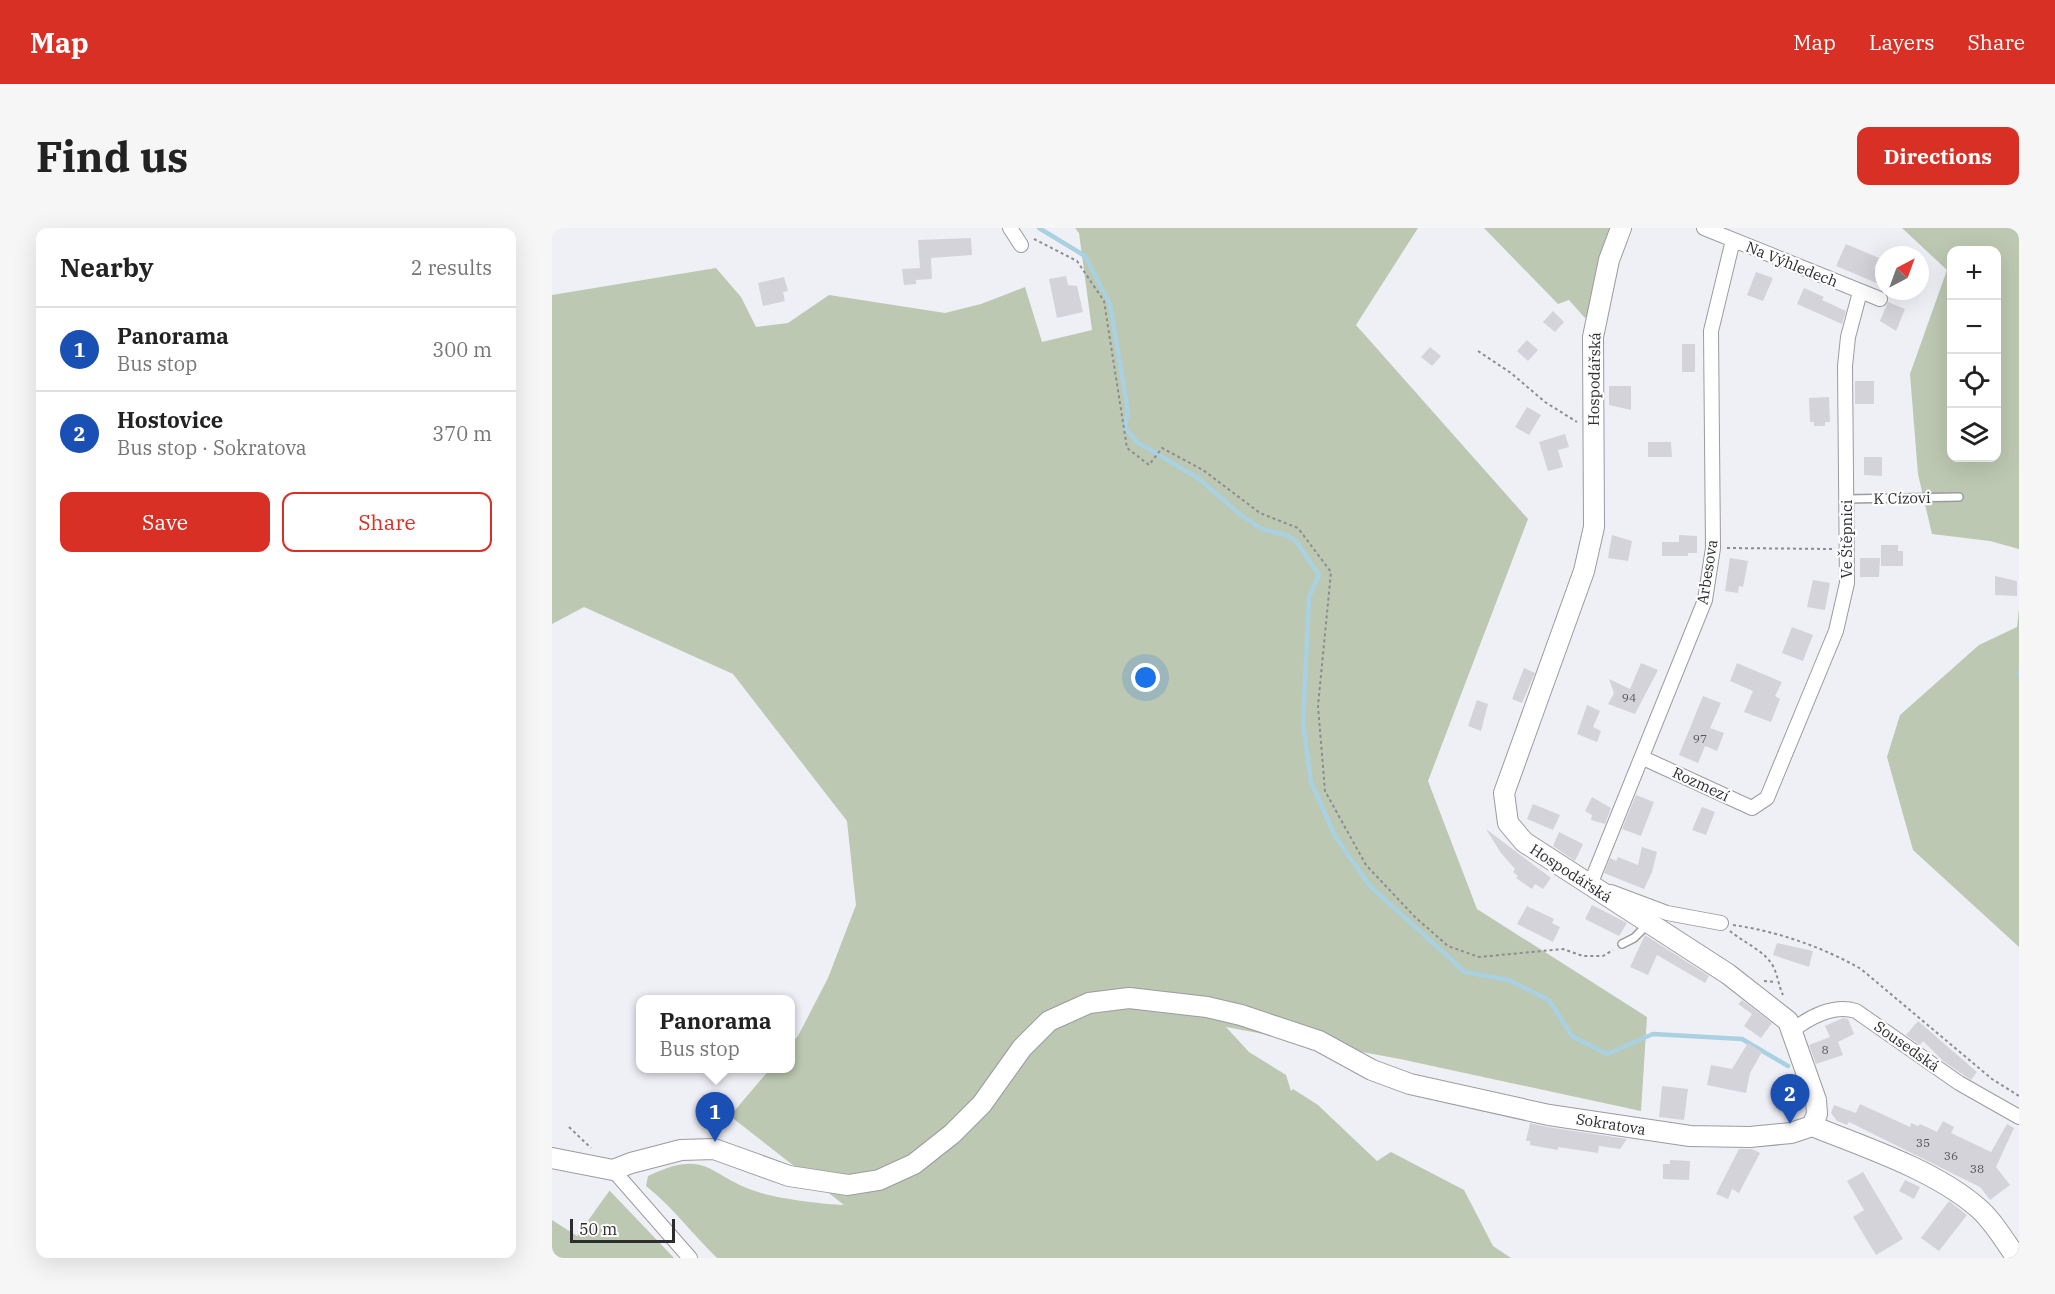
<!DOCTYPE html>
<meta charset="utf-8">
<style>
:root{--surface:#fff;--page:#f6f6f6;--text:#222;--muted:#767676;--line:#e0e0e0;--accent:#d93025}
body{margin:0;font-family:"IBM Plex Serif",serif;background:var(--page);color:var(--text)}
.controls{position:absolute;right:18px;top:18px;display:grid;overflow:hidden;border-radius:12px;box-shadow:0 6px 24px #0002}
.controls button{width:54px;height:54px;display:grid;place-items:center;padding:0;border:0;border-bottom:2px solid var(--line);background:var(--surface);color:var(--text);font:30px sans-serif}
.compass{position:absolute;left:1323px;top:18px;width:54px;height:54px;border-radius:50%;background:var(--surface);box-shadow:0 6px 24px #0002;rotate:41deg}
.scale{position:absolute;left:18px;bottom:15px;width:105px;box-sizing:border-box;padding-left:6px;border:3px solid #2d2d30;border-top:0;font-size:16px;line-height:21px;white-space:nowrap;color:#2d2d30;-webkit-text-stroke:4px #fdfdfe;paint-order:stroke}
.you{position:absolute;left:594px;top:450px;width:21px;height:21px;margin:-15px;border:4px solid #fff;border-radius:50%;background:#1a73e8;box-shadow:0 0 0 9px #1a73e833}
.badge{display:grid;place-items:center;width:39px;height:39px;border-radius:50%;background:var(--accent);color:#fff;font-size:20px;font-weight:700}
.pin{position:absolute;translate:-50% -50px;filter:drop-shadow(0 2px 3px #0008)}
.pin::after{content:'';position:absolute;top:32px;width:21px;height:18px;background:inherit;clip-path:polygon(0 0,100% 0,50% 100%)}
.popup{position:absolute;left:84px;top:767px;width:159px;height:78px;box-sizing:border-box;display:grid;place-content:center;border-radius:12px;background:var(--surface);filter:drop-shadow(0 2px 4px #0005);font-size:20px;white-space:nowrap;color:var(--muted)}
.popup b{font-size:22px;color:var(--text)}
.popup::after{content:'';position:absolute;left:50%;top:100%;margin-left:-12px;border:12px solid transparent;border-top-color:var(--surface)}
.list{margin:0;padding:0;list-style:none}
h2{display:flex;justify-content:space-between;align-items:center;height:78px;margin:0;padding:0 24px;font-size:26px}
h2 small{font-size:20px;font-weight:400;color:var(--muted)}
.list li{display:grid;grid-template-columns:39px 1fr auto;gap:18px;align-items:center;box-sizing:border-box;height:84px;padding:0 24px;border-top:2px solid var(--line)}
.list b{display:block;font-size:22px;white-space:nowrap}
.list p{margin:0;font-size:20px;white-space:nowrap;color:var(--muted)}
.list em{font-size:20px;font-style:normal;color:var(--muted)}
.actions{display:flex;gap:12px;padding:18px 24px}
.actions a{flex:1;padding:14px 0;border:2px solid var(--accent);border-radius:12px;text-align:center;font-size:21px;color:var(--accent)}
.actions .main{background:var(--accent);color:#fff}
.icon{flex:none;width:33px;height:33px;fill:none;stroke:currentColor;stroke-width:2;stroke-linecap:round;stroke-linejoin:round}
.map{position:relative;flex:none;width:1467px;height:1030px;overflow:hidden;border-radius:12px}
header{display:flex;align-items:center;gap:36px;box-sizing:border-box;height:84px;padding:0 30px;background:var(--accent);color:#fff}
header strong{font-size:28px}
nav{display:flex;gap:33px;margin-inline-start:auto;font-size:21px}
.intro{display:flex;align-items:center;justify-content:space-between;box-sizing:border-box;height:144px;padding:0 36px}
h1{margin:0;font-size:42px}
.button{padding:15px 27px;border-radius:12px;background:var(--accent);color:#fff;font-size:21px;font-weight:700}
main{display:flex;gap:36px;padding:0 36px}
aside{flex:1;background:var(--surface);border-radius:12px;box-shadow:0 6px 24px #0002}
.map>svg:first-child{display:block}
.green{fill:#bcc8b1;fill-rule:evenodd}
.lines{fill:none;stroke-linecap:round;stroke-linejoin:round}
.stream{stroke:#a9d1e1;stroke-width:4.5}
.building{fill:#d4d3da}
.lane-casing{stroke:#9b9ba1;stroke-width:10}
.street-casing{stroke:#9b9ba1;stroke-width:16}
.secondary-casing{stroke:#9b9ba1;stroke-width:22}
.path{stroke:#8c8c91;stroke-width:2;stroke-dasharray:3 3;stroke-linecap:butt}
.lane{stroke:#fff;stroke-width:7}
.street{stroke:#fff;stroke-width:14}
.secondary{stroke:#fff;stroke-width:20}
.labels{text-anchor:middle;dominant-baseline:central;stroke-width:4.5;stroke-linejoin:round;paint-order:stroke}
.number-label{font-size:12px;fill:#57565a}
.street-label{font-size:15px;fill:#2d2d30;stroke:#fdfdfe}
</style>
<header>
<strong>Map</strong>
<nav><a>Map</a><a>Layers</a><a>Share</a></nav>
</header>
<div class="intro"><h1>Find us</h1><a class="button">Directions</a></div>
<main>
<aside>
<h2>Nearby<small>2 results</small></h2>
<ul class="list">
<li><span class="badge" style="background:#1a4fb4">1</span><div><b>Panorama</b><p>Bus stop</p></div><em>300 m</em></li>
<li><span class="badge" style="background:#1a4fb4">2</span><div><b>Hostovice</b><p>Bus stop · Sokratova</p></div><em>370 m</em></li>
</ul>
<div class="actions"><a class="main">Save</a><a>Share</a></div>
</aside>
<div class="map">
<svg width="1467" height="1030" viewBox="0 0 1467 1030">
<rect width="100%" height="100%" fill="#efeff6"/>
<path class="green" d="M523,0H866L804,97L976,291L876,553L925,681L1095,789L1089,883L848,831L674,799L697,824L734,847L739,863L741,861L766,877L825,933L839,924L912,962L941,1018L959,1030H165C141,1007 120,978 94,958L96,948C156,919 156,948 206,964C228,971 270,976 292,977L178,888L218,841L238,840V817L246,808L276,750L304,677L295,593L181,446L32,379L0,396V67L164,40L189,69L204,99L236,95L277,67L393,85L429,76L473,59L490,114L540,102L527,5Z
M932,0H1059L1048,27L1035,88L1033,90L1017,72L1006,76Z
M1350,0H1467V321L1438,313L1380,306L1366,246L1358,146L1395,42ZM1400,22H1444V230H1400Z
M1467,381V719L1361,622L1335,529L1348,487L1427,417L1465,399Z
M58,962V963L122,1030H0V992L25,1008Z"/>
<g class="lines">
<path class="stream" d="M487,0L533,28L558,76L576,183L573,199L585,214L646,250L689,287L710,301L734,307L744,313L767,347L757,369L751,495L759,554L783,608L818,658L913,744L957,752L997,772L1020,808L1055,826L1101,806L1190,811L1236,838
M1467,445V447"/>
</g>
<path class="building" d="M419,10L420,27L379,30L380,51L364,52V56L352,57L350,41L368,40L366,12Z
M1294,16L1327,30L1322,40L1332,44V58L1284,38Z
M1204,44L1221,50L1211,73L1195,67Z
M514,48L516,57L525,58L531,84L505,90L497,51Z
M232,49L236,63L231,64L233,73L211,78L206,55Z
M1252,60L1272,69L1270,72L1294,83L1290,96L1245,76Z
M1336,74L1353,81L1344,103L1328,93Z
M1001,83L1012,94L1003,104L991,94Z
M975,112L986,122L976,133L965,123Z
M1130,116H1143V144H1130Z
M878,119L889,128L880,138L869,129Z
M1303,153H1322V176H1303Z
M1057,158H1079V182L1057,177Z
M1277,169L1278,194H1273V198H1262V194H1258L1257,170Z
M975,179L989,187L977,207L963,199Z
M1013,206L1017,219L1006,222L1011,239L996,243L987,214Z
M1096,214H1119L1120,229H1096Z
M1312,229H1330V248L1312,247Z
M1060,307L1080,313L1076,333L1056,330Z
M1127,307L1145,308V325H1136V328H1110V314H1127Z
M1329,317H1346V323H1351V338H1329Z
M1178,330L1196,333L1191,359L1187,358L1186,365L1173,363Z
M1308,330H1328L1327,349H1308Z
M1443,348L1465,353V368L1443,367Z
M1261,352L1278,355L1273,382L1255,379Z
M1240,399L1261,407L1251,433L1230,425Z
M1089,435L1106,442L1083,486L1056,476L1062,465L1057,451L1078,461Z
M1185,435L1230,454L1223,468L1228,471L1219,494L1192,484L1201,463L1178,453Z
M972,440L983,445L970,475L960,471Z
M1151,468L1169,475L1158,500L1172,505L1165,523L1153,518L1146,535L1127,527Z
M925,472L936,476L929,503L916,498Z
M1035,477L1048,483L1041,499L1049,503L1045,514L1025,506Z
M1084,567L1102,574L1089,608L1070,601Z
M1040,569L1059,580L1053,596L1039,592L1040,587L1033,583Z
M981,576L1008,587L1001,602L975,591Z
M1150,579L1163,584L1154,607L1140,602Z
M934,601L999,650L991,661L983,656L980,661L964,650L966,648L961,644L963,641L949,625Z
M1007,604L1031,616L1023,633L1001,618Z
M1090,619L1105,624L1100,644L1092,661L1052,645L1058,630L1064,633L1066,629L1086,637Z
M1040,677L1075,695L1067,708L1033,691Z
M975,678L1002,691L1000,695L1008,699L1001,714L965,696Z
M1093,707L1157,748L1153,755L1105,727L1096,747L1078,739Z
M1225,715L1261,723L1257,739L1221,727Z
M1190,772L1220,795L1209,810L1192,798L1200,786L1186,776Z
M1291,790L1296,791L1302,806L1286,814L1291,827L1264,836L1257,817L1278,809L1273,798Z
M1366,793L1425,844L1419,852L1391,833L1371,813L1368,817L1354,807Z
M1196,815L1210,824L1198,845L1194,865L1155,857L1159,837L1180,841Z
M1110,858L1136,861L1132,892L1107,889Z
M1308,876L1358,899L1359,895L1366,898L1368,896L1385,904L1391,893L1402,899L1399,905L1439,924L1455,896L1462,900L1444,939L1458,957L1438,972L1428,959L1297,894L1295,897L1285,893L1279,885L1282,877L1304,885Z
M978,895L995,899L1075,911L1068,921L1047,918L1046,925L1006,919V922L978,917V913H974Z
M1187,921H1200L1208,925L1187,965L1180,961L1176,971L1164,966Z
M1118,932L1138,933L1137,952L1111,951V936H1118Z
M1311,944L1351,1011L1324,1027L1301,989L1312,982L1295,953Z
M1353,952L1368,959L1362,971L1347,963Z
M1397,973L1415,987L1387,1023L1369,1010Z"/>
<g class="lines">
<g class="lane-casing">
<path id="lane" d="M1294,271L1407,269
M1070,716L1082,710L1096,696"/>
</g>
<g class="street-casing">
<path id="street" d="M458,0L469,17
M1152,0L1328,71
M1091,530L1200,580L1215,570L1284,403L1295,355L1293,138L1296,109L1308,64
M1038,657L1153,372L1161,320L1159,103L1181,12
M1059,664L1115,685L1169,695
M1240,803C1257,789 1282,776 1304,783L1407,855L1467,889
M61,942L138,1030"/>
</g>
<g class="secondary-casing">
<path id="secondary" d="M1069,0L1057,32L1041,109L1042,299L1032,343L952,565L956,595L972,614L1176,746L1236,793L1264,872L1265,886L1260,898
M1260,898C1313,919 1382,942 1425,979C1441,992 1453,1014 1465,1030
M0,930L61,942L79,935L129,922L162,921L237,948L296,957L327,952L362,936L400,906L430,876L470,820L497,793L537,775L577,770L655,779L689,787L767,813L820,842L858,856L997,887L1138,908L1198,909L1239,905L1260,898"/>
</g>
<path class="path" d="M482,11L525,33L552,73L575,220L597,237L610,220L651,242L708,285L746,300L779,344L766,478L773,563L814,637L863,689L896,718L927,729L1011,721L1031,728H1051L1061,722
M926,123L959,145L993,174L1025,194
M1175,320L1281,321
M1181,697C1224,703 1271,719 1309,741L1440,851L1467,868
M1178,703C1192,715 1214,723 1222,740C1226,749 1227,759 1231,767
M1212,753L1224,754
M17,899L39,920"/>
<use href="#lane" class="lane"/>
<use href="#street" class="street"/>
<use href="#secondary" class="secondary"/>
</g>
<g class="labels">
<g class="number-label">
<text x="1077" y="469">94</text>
<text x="1148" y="510">97</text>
<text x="1273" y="821">8</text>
<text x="1371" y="914">35</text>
<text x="1399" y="927">36</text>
<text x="1425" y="940">38</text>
</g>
<g class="street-label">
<text transform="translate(1240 36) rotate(22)">Na Výhledech</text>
<text transform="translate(1042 151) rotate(-89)">Hospodářská</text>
<text transform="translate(1350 270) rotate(-1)">K Cízovi</text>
<text transform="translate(1294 311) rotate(-90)">Ve Štěpnici</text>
<text transform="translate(1155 344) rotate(-81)">Arbesova</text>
<text transform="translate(1149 556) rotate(25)">Rozmezí</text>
<text transform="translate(1019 645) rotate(33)">Hospodářská</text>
<text transform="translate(1355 818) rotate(35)">Sousedská</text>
<text transform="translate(1059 896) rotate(9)">Sokratova</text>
</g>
</g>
</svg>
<div class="controls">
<button>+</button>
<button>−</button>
<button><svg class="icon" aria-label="locate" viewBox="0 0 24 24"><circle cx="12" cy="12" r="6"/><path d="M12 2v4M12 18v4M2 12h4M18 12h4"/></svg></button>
<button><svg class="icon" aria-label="layers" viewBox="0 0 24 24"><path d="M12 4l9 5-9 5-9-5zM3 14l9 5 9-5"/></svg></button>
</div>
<svg class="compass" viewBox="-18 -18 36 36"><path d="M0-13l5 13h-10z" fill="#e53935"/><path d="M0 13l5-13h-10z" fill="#767676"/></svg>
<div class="scale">50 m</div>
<div class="you"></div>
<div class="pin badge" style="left:163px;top:914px;background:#1a4fb4">1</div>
<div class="popup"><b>Panorama</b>Bus stop</div>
<div class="pin badge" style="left:1238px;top:896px;background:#1a4fb4">2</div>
</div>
</main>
